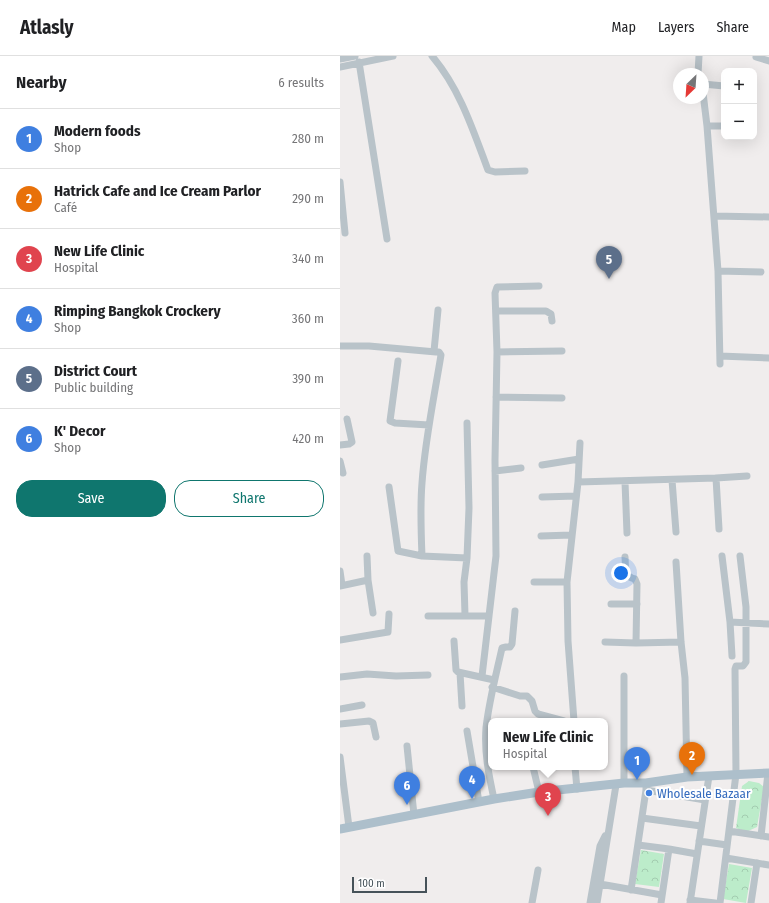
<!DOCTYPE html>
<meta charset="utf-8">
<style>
:root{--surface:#fff;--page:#f6f6f6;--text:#202124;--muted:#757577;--line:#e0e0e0;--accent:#0f766e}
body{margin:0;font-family:"Fira Sans Condensed",sans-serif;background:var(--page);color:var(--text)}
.controls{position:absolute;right:12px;top:12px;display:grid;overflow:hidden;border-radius:8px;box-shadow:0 4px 16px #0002}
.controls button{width:36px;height:36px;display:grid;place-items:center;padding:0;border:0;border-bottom:1px solid var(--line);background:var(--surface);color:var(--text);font:20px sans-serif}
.compass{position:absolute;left:333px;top:12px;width:36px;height:36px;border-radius:50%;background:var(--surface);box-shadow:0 4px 16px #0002;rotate:205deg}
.scale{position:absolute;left:12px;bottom:10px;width:75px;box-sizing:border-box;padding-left:4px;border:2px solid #465259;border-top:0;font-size:11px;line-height:14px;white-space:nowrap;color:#465259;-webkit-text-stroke:3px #fff;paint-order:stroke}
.you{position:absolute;left:281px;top:517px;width:14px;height:14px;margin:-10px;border:3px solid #fff;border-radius:50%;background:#1a73e8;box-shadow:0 0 0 6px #1a73e833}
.badge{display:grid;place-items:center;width:26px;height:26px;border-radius:50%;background:var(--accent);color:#fff;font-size:13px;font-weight:700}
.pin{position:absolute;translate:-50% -33px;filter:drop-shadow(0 1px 2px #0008)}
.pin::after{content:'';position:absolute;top:21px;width:14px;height:12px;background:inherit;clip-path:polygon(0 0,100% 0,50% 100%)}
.popup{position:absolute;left:148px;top:662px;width:120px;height:52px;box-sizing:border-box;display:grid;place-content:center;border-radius:8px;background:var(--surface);filter:drop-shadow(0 1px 3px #0005);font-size:13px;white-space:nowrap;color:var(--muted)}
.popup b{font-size:15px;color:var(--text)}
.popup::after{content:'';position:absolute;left:50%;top:100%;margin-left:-8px;border:8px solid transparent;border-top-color:var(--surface)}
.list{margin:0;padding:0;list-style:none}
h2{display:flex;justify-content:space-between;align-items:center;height:52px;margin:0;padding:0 16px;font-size:17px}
h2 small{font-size:13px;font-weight:400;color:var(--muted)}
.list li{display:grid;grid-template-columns:26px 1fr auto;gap:12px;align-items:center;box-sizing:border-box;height:60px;padding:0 16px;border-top:1px solid var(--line)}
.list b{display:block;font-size:15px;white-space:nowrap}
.list p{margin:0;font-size:13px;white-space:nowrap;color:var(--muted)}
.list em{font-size:13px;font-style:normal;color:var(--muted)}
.actions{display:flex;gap:8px;padding:12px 16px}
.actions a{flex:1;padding:9px 0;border:1px solid var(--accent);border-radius:16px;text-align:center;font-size:14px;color:var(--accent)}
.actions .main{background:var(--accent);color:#fff}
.map{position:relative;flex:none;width:429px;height:847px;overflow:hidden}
header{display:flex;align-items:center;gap:24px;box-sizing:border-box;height:56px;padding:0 20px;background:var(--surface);border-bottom:1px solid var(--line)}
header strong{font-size:19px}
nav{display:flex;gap:22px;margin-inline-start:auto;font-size:14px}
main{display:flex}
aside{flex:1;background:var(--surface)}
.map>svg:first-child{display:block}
.park{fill:url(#park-crowns)}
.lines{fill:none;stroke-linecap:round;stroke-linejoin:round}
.minor{stroke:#b9c3c9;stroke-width:7}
.major{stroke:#adbfcb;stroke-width:9}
.shop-dot{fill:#3f7fe0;stroke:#fff;stroke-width:1.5}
.labels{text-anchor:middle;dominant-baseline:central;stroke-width:4;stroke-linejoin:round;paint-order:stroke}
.shop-label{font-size:13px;fill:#366cbe;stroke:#fff;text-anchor:start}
</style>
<header>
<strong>Atlasly</strong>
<nav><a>Map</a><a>Layers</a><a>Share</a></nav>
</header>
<main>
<aside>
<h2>Nearby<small>6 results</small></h2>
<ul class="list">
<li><span class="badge" style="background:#3f7fe0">1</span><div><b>Modern foods</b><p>Shop</p></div><em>280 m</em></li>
<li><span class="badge" style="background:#e8710a">2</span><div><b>Hatrick Cafe and Ice Cream Parlor</b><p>Café</p></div><em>290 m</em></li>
<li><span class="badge" style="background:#e0444e">3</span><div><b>New Life Clinic</b><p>Hospital</p></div><em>340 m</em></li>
<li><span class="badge" style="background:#3f7fe0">4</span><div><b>Rimping Bangkok Crockery</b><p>Shop</p></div><em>360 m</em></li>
<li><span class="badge" style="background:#5c6f8a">5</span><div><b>District Court</b><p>Public building</p></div><em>390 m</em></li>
<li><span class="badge" style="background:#3f7fe0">6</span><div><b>K' Decor</b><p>Shop</p></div><em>420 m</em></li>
</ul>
<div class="actions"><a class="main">Save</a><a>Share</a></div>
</aside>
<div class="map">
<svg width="429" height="847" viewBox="0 0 429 847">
<defs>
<pattern id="park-crowns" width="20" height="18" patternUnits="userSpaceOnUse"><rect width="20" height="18" fill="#bcecca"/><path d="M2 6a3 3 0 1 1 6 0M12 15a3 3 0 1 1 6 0" fill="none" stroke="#a3ccb0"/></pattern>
</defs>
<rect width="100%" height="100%" fill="#f0eded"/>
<path class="park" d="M409,725L419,727L424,731L417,771L406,776L396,772L402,730Z
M301,794L324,798L319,831L295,828Z
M389,808L412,812L406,847L383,843Z"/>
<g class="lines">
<path class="minor" d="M92,0C120,33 133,74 148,114L155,116L185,115
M416,1L429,5
M0,3L15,0
M19,6L47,183
M0,11L53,0
M358,18L359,0
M363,28L384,30
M363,37L367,70L378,215L380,308
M367,70H384
M0,126L5,177
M374,160L429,161
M378,215L421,216
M156,255H206L211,258L212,265
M0,290H29L96,296H99L101,299C94,342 85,384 82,427C80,451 81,476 82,500
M94,295L98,254
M157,296L222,295
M380,300L429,302
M58,305L50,365L55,367L89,369
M156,341L222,342
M0,389L9,388L12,386L7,363
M0,405L3,417
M202,409L239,403
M155,415L181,412
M332,424L336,476
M238,426L376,422
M285,426L287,477
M49,431L58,495L82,500L127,502
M202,441L236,440
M379,473L376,422L407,420
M201,480L231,479
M382,500L390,566L392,600
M285,501C286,512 283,520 295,523L297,528L296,587
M336,506L341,586L345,622L347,721
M0,515L2,529
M28,524L33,557
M194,526H227
M0,530L28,524L27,500
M271,548H297
M125,559L124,526L127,502L129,452L127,367
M88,560H148
M390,566L429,568
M0,584L48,576L49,558
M114,585L116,614L118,616L154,624
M265,586L296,587L341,586
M120,617L122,650
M142,620L156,500L155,404L157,296L155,237L157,231L199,230
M0,621L27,618L56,620L88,619
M152,631L180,640H187L192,645L195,655L198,658L224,665
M0,653L22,649
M234,665L228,585L227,526L238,426L240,387
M0,668L29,665L33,667L36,681
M127,675L139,746
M67,690L74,759
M0,701L9,771
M193,711L199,736
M235,711L237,733
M284,727V620
M306,734L365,744
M154,743C149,720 144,696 146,672C149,645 156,619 162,592L166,591H170L172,588L175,555
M302,762L361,770
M389,775L429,781
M421,780L428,717
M359,785L387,789
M298,789L329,793
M386,802L429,809
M260,828L322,839
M291,834L306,734V727
M350,844L375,847
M192,847L198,814
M250,847L260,790L265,780
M257,847L276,729
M321,847L329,793L357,798
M350,847L369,720
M380,847L396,718L395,613L396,610H403L406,606V551L400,500
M411,847L417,807"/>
<path class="major" d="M0,773L154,743L199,736L284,727H306L347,721L429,717"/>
</g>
<circle class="shop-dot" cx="309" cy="737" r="4"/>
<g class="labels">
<g class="shop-label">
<text x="317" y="737">Wholesale Bazaar</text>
</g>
</g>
</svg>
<div class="controls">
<button>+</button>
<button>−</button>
</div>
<svg class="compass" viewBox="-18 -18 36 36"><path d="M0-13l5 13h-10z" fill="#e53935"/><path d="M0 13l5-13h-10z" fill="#757577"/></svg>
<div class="scale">100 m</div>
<div class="you"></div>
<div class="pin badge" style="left:297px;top:724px;background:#3f7fe0">1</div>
<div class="pin badge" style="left:352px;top:719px;background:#e8710a">2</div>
<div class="pin badge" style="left:208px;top:760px;background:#e0444e">3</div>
<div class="popup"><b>New Life Clinic</b>Hospital</div>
<div class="pin badge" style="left:132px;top:743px;background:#3f7fe0">4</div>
<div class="pin badge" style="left:269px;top:223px;background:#5c6f8a">5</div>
<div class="pin badge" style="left:67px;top:749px;background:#3f7fe0">6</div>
</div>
</main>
